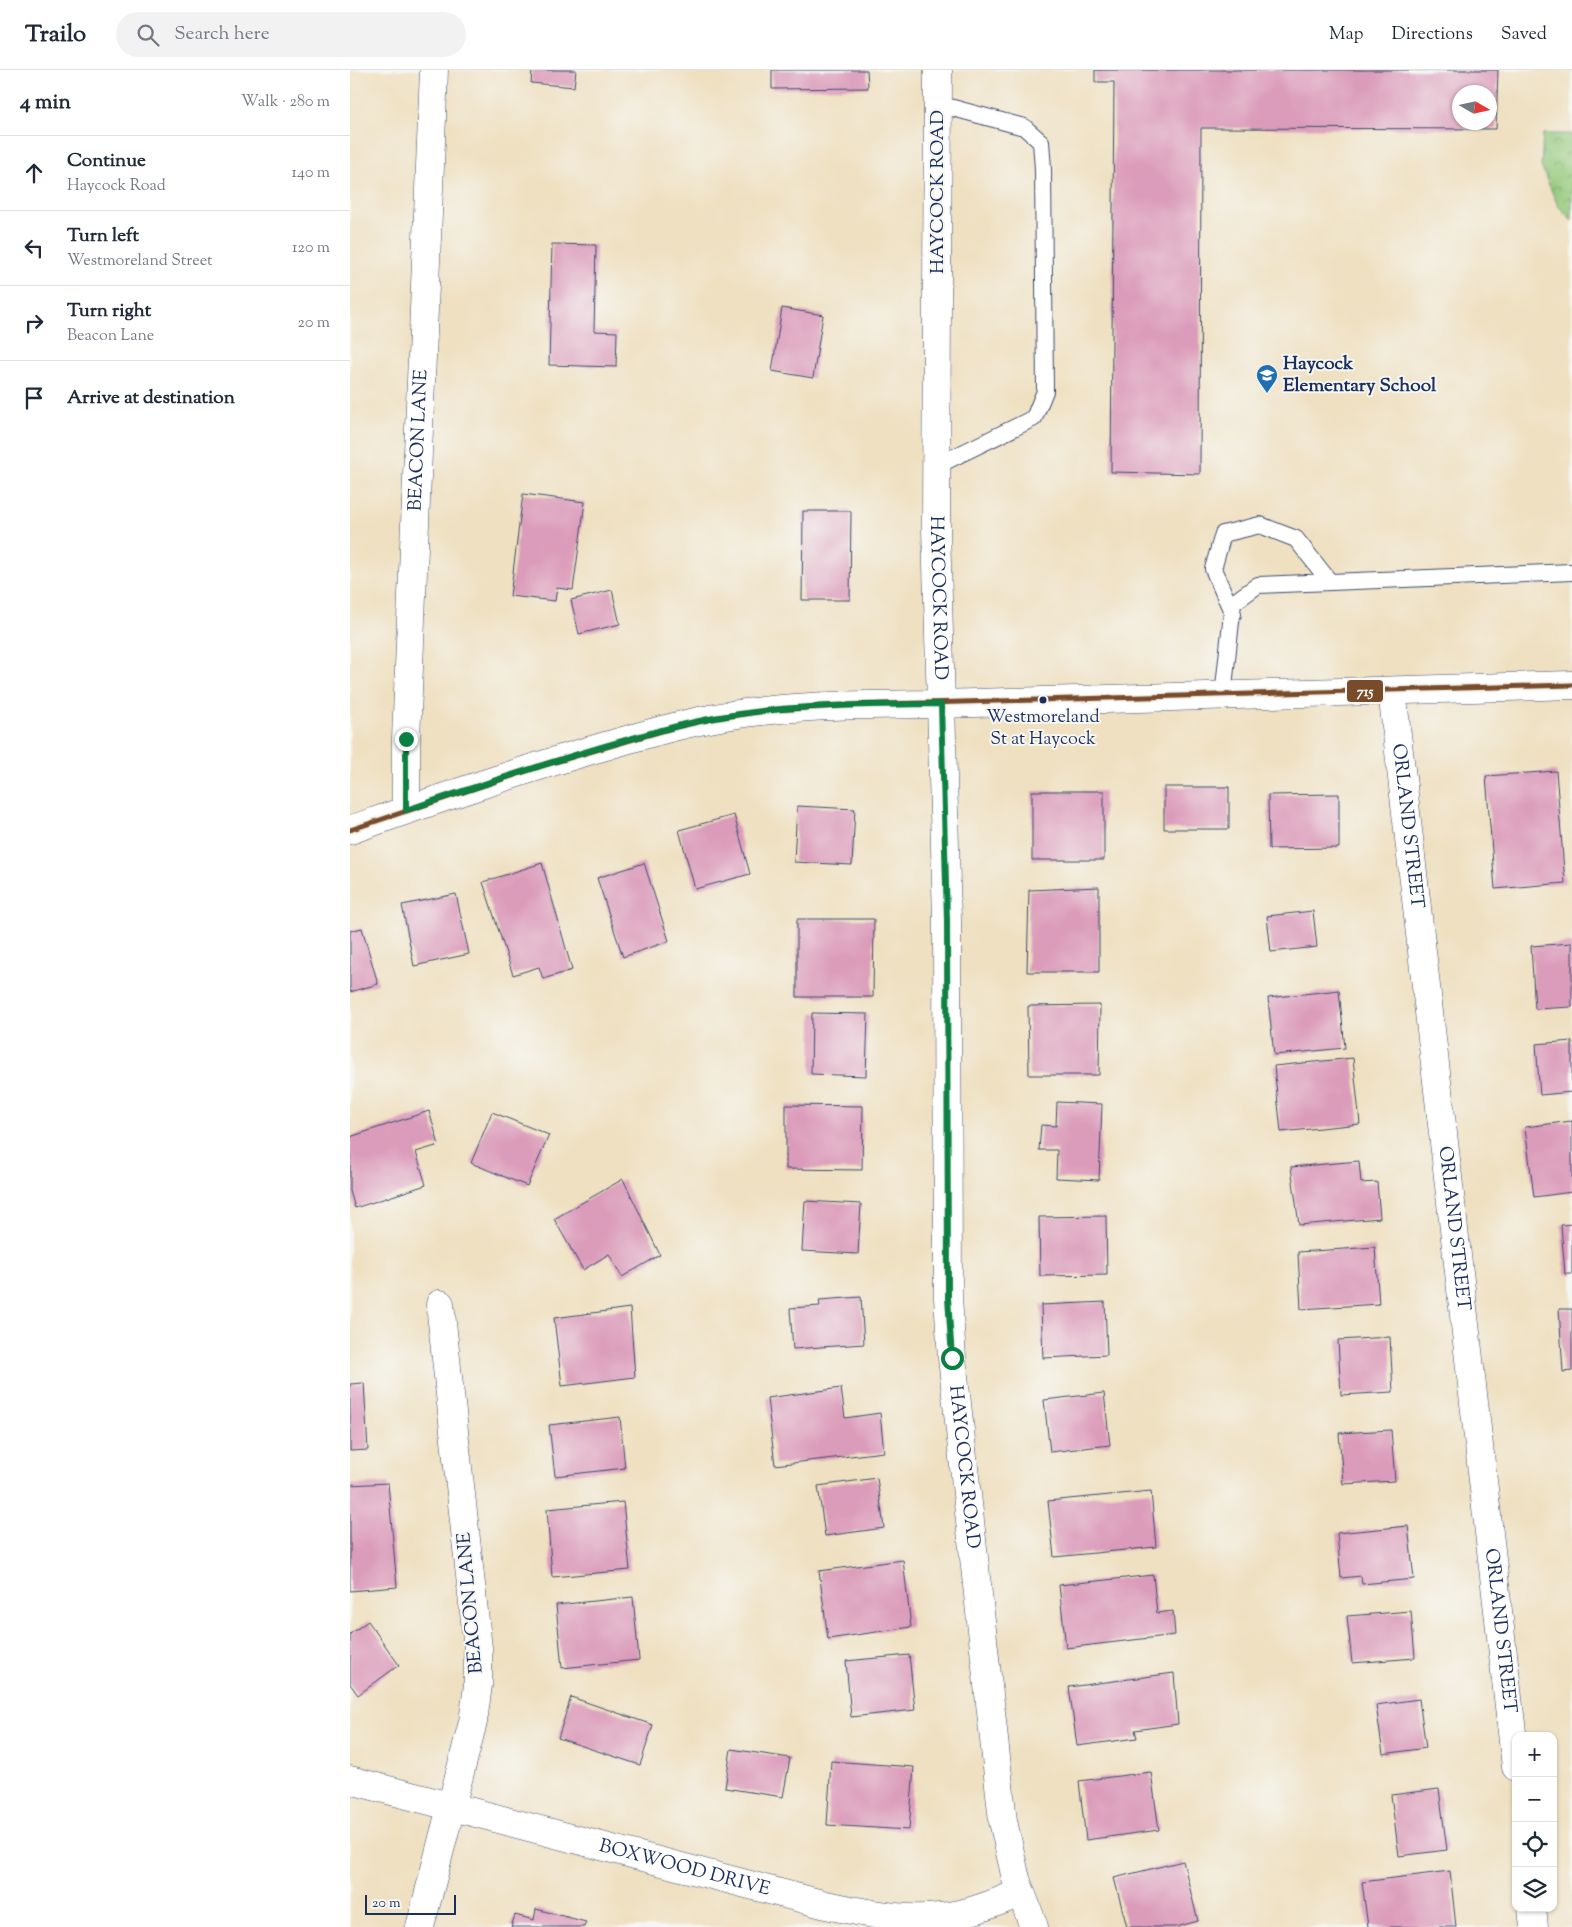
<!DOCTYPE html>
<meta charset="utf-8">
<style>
:root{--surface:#fff;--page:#f2f2f3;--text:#1f2937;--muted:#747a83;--line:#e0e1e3}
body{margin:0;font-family:"Sorts Mill Goudy",serif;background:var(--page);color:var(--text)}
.controls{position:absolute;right:15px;bottom:15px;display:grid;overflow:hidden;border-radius:10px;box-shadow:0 1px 4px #0004}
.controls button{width:45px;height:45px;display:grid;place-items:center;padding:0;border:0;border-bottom:1px solid var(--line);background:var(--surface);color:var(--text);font:25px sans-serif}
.compass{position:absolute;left:1102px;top:15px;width:45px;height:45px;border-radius:50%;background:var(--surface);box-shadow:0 1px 4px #0004;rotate:99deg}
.scale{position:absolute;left:15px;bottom:12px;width:91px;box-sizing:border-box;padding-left:5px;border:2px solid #1b2f5e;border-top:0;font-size:14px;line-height:18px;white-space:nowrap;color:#1b2f5e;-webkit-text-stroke:4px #f6f6f2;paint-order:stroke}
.stop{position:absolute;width:15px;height:15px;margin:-11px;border:4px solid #0b8043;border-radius:50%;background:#fff}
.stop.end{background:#0b8043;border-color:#fff;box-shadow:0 1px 5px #0008}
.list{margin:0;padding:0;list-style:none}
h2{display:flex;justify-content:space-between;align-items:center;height:65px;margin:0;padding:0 20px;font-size:21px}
h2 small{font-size:16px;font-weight:400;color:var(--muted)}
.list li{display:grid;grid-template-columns:32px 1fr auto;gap:15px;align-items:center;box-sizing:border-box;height:75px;padding:0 20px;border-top:1px solid var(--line)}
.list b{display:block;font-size:19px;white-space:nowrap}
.list p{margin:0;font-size:16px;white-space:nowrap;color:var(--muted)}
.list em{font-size:16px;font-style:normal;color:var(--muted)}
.icon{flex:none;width:28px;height:28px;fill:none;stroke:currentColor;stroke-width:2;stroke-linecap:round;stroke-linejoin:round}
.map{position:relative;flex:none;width:1222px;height:1857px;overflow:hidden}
header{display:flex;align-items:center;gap:30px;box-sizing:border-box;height:70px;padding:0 25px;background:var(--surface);border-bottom:1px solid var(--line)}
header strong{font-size:24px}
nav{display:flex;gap:28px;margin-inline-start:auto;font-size:18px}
.search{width:350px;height:45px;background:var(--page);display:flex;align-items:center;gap:12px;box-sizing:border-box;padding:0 18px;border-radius:28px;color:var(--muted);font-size:19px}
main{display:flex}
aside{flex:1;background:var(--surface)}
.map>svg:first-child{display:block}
.park{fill:url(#park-crowns);stroke:#587c6c}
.building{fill:#db9bba;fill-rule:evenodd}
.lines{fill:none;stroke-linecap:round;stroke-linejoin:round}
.lane-casing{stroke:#3b4a6d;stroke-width:18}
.street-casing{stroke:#3b4a6d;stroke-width:29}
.secondary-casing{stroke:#3b4a6d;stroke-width:29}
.lane{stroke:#fff;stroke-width:16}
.street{stroke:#fff;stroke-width:28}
.secondary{stroke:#fff;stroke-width:28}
.bus-1-casing{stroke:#f6f6f2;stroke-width:9}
.bus-1{stroke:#7a4b2a;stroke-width:5}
.route{stroke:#0b8043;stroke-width:6}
.bus-dot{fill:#1b2f5e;stroke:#f6f6f2;stroke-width:2}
.labels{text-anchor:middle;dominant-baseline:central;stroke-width:4;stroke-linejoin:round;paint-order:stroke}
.bus-label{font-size:18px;fill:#1b2f5e;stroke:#f6f6f2}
.street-label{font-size:19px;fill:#1b2f5e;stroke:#f6f6f2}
.poi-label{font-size:19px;font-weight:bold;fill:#1b2f5e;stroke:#f6f6f2;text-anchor:start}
.line-badge{stroke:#f6f6f2;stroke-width:2}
.badge-label{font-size:14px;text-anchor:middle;font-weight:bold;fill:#fff}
</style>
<header>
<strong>Trailo</strong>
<div class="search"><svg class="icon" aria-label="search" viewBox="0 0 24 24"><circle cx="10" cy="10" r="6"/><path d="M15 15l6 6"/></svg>Search here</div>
<nav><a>Map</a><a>Directions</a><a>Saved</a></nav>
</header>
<main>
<aside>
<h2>4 min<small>Walk · 280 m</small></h2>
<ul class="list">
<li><svg class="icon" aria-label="ahead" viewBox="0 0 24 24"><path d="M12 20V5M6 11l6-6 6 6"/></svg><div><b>Continue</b><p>Haycock Road</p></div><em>140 m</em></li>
<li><svg class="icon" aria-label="left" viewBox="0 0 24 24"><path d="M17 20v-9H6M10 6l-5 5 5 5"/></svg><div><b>Turn left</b><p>Westmoreland Street</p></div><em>120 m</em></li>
<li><svg class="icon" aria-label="right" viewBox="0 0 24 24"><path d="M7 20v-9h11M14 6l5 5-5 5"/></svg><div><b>Turn right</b><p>Beacon Lane</p></div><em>20 m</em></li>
<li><svg class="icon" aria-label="arrive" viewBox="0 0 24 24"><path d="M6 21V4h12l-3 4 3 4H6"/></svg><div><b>Arrive at destination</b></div></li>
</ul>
</aside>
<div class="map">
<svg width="1222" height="1857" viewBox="0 0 1222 1857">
<defs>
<pattern id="park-crowns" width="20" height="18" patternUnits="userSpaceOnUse" patternTransform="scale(1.25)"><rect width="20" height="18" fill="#94c97b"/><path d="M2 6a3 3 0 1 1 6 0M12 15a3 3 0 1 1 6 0" fill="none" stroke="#78a468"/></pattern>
</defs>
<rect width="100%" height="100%" fill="#f6f6f2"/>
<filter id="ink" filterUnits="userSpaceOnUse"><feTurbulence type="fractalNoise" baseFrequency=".02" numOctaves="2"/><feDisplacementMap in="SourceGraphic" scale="10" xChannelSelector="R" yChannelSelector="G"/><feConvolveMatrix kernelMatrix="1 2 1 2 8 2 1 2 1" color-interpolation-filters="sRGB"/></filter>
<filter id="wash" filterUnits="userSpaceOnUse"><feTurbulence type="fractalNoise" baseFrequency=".0096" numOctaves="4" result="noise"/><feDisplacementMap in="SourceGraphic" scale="20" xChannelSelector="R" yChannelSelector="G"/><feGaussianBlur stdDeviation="1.12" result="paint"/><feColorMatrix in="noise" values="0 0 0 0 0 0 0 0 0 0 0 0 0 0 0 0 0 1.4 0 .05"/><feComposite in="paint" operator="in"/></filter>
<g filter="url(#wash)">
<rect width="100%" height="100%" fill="#efe0c1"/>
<path class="park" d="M1193,64H1222V150L1208,136L1191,96Z"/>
<g id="blocks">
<path class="building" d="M182,0H226L224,17L181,13Z
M422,0H517L518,18L422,19Z
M745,0H1148L1146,59L851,58L850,404L761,402L764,12H745ZM1110,22H1140V52H1110Z
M202,174L246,175L244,261L267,262L266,297L199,295Z
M432,238L473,245L463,308L422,301Z
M173,424L235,432L223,520L207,518L205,531L160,526Z
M453,441H501L500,530H452Z
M262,520L270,554L229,564L221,530Z
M1206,701L1215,813L1145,819L1136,706Z
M814,717H879V759H814Z
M682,721H754V790H682Z
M989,724V778L919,779L918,725Z
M447,736L505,739L502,795L444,792Z
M384,745L400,804L345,819L329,760Z
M192,793L222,900L193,909L189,897L163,905L133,812Z
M294,793L319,871L273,887L247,808Z
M749,817V902H677L679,820Z
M106,824L119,884L64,896L52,835Z
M963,841L967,877L921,882L917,846Z
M447,849H524L523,927H447Z
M12,858L28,914L0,922V861Z
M1222,873V937L1185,939L1181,876Z
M989,920L995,978L924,985L918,928Z
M750,935L749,1005H679L678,936Z
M462,943L518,944L516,1006L461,1004Z
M1222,971V1022L1190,1025L1186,974Z
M1003,988L1010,1054L931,1062L924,996Z
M707,1032L752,1034L749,1110L706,1108L707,1080H689L691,1055L706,1056Z
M436,1035L513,1036L512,1100L436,1099Z
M79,1041L89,1075L66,1082L76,1115L5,1138L0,1121V1067Z
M142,1042L199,1065L177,1116L121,1093Z
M1222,1051V1122L1184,1127L1175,1057Z
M1009,1091L1011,1113L1027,1112L1030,1148L949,1155L941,1097Z
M273,1109L310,1185L272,1207L259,1184L233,1200L204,1149Z
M455,1131L511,1134L508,1184L452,1181Z
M756,1146L757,1205L690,1206L689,1147Z
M1222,1154V1204H1215L1211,1155Z
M1025,1177L1029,1234L951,1239L948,1182Z
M511,1227L514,1274L443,1279L440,1238L470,1236L469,1230Z
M755,1232L757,1285L693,1288L691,1235Z
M280,1238L285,1307L212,1316L204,1248Z
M1209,1239H1222V1301L1213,1302Z
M1040,1267L1043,1322L991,1325L988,1270Z
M14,1313L18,1380L0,1381V1314Z
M491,1318L495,1348L530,1343L534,1382L425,1395L417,1328Z
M754,1323L760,1375L700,1382L694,1330Z
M270,1347L275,1398L205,1406L199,1355Z
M1041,1360L1045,1411L993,1414L989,1363Z
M527,1408L534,1458L475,1466L468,1416Z
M38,1413L47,1517L0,1521V1415Z
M801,1421L806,1477L704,1487L698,1431Z
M273,1432L280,1500L202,1507L197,1439Z
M1058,1456L1064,1509L1012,1514L1011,1506L991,1508L987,1463Z
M553,1490L561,1557L478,1569L469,1501Z
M803,1505L807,1543L823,1541L825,1565L716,1578L709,1515Z
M283,1527L289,1590L212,1598L206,1535Z
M1061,1541L1065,1588L1002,1593L997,1546Z
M18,1551L49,1595L8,1625L0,1614V1564Z
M559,1585L565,1640L501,1647L496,1591Z
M824,1603L828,1654L785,1660L787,1668L727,1676L719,1617Z
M221,1627L303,1655L290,1695L208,1668Z
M1069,1629L1076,1678L1033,1684L1026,1635Z
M381,1679L440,1688L433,1727L375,1718Z
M481,1691L564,1697L559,1760L477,1755Z
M801,1702L809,1760L736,1770L729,1711Z
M1089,1719L1097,1780L1049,1786L1041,1725Z
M833,1791L848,1851L826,1857H777L764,1808Z
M1100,1801L1106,1857H1018L1012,1812Z
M186,1839L236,1852L234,1857H161L165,1845L184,1850Z"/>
</g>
</g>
<g filter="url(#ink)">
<use href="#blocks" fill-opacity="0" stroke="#3b4a6d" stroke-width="1"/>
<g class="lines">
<g class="lane-casing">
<path id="lane" d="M586,396L684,348L695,321L693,99L691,72L674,57L588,34
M883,544L863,499L873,464L910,455L946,469L980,512
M873,626L883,533L908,515L1222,502"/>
</g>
<g class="street-casing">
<g id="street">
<path id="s1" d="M1042,621L1166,1697"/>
<path id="s2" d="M591,634L597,850L598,1228L602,1288L653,1751L666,1809L684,1857"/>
<path id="s3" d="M56,740V669L84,0"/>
<path id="s4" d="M0,1710L476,1835C520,1844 565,1854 609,1844C630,1840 651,1830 671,1823"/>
<path d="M1182,1838L1184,1857"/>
<path d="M70,1857L123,1652L128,1615V1578L90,1234"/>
</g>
</g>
<g class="secondary-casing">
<g id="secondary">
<path id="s5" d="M588,0L586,459L591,634"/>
<path d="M0,760C86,730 171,700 259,675C294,665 329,654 365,648C439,634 516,635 591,634L1222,615"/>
</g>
</g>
<use href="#lane" class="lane"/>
<use href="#street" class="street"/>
<use href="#secondary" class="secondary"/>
<g class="bus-1-casing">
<path id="bus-1" d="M0,760L194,695L325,657L365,648L421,640L506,635L1222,615"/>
</g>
<use href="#bus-1" class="bus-1"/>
</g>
</g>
<g class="lines" filter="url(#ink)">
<path class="route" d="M56,669V740C125,717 193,694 262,674C296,664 330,654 365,648C439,634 516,635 591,634L597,850L598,1228L602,1288"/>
</g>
<defs>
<g id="school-pin" transform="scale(1.125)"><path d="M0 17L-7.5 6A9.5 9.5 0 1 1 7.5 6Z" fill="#1f6fb2" stroke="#f6f6f2"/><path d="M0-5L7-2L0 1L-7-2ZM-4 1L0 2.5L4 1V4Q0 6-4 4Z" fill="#fff"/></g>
</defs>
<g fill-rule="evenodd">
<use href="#school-pin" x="917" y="305"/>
</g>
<circle class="bus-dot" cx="693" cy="630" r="4.5"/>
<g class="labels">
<g class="bus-label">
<text x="693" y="648">Westmoreland<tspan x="693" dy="22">St at Haycock</tspan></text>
</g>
<g class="street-label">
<text transform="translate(588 122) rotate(-90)">HAYCOCK ROAD</text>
<text stroke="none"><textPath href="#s3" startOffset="370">BEACON LANE</textPath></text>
<text stroke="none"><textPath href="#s5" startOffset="528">HAYCOCK ROAD</textPath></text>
<text stroke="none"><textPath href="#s1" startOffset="136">ORLAND STREET</textPath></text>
<text stroke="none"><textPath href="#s1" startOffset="541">ORLAND STREET</textPath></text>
<text stroke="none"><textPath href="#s2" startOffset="764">HAYCOCK ROAD</textPath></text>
<text transform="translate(121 1533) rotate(-95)">BEACON LANE</text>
<text stroke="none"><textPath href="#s1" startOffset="946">ORLAND STREET</textPath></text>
<text stroke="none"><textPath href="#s4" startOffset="346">BOXWOOD DRIVE</textPath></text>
</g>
<g class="poi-label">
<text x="933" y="294">Haycock<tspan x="933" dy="22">Elementary School</tspan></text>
</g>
</g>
<rect class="line-badge" x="996" y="609" width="38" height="24" rx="5" fill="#7a4b2a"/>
<g class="badge-label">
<text x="1015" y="626">715</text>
</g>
</svg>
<div class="controls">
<button>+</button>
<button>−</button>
<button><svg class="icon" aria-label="locate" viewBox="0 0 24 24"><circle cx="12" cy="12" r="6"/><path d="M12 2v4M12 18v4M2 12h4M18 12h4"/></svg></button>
<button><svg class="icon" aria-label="layers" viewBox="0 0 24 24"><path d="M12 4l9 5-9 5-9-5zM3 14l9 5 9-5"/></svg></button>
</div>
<svg class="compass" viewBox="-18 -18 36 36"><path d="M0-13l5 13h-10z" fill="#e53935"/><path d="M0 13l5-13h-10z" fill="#747a83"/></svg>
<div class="scale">20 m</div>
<div class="stop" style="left:602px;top:1288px"></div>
<div class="stop end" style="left:56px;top:669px"></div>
</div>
</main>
